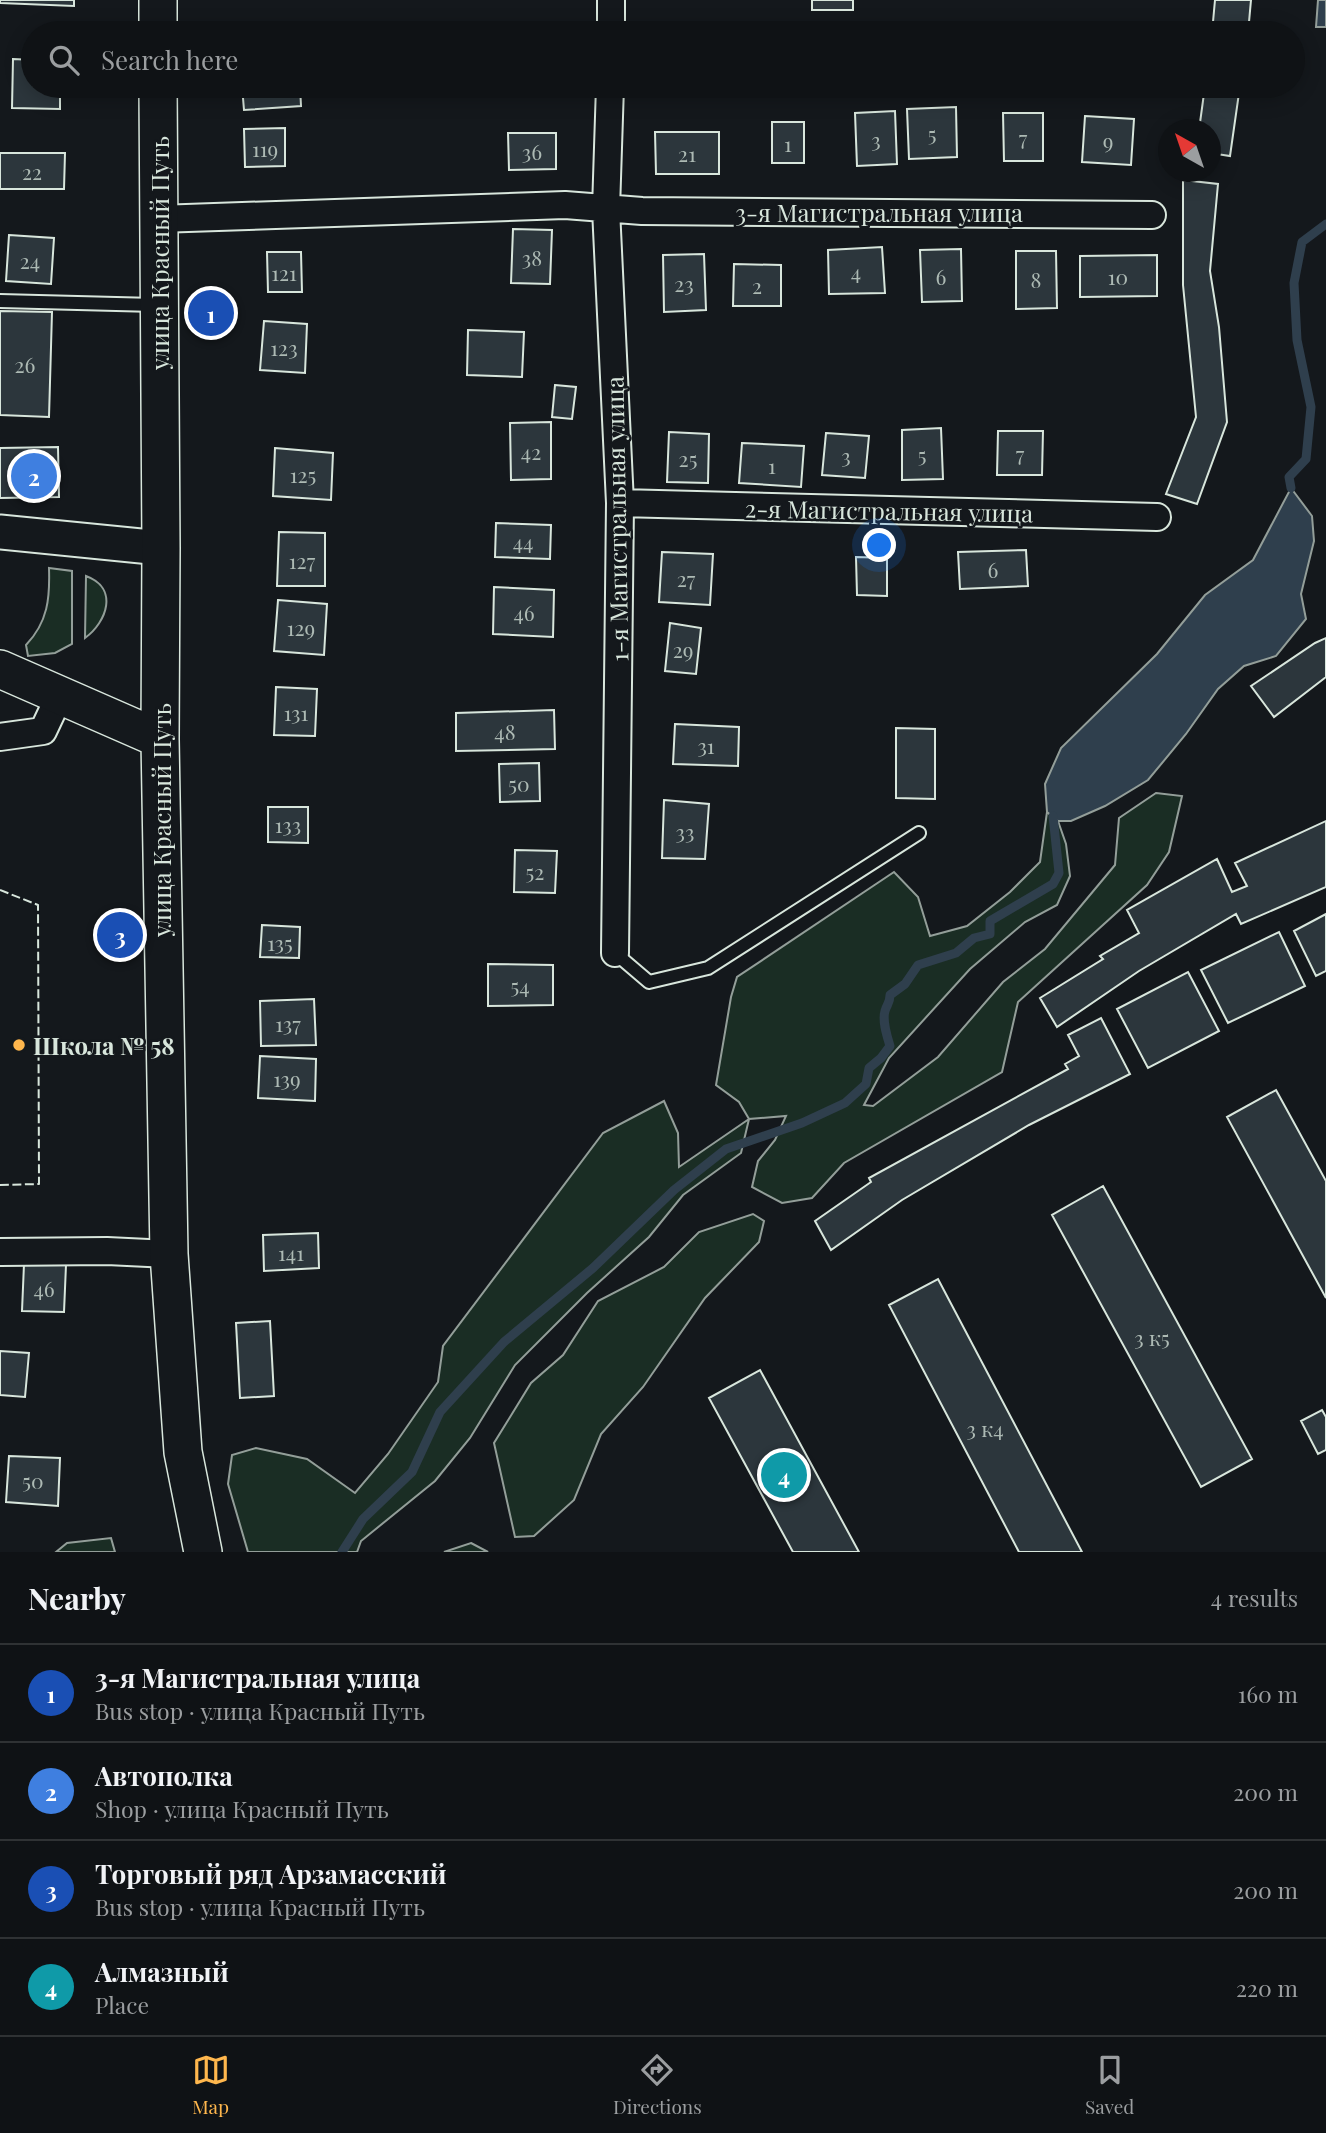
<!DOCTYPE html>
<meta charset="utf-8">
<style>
:root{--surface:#0f1215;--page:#181b1e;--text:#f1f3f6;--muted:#9b9ea0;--line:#2f3234;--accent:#ffb74d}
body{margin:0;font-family:"Playfair Display",serif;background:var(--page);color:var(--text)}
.compass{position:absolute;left:1158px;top:119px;width:63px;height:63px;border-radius:50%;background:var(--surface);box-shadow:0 4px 18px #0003;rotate:320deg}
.you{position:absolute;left:880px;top:546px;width:24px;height:24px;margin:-18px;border:5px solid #fff;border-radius:50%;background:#1a73e8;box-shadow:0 0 0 10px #1a73e833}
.badge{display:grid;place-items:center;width:46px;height:46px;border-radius:50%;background:var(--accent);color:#fff;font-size:23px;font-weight:700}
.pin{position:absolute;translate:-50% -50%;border:4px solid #fff;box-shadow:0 2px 7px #0006}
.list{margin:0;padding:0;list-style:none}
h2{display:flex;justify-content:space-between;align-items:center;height:91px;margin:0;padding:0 28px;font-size:30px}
h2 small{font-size:23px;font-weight:400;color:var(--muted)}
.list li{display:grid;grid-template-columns:46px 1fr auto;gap:21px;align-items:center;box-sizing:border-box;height:98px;padding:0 28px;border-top:2px solid var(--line)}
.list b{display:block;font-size:26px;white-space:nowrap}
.list p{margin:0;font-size:23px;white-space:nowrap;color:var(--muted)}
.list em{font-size:23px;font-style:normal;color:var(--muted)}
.icon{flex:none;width:38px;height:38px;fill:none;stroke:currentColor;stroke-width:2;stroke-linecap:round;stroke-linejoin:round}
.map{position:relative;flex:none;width:1326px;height:1552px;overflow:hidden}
.search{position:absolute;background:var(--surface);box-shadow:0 4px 18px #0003;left:21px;right:21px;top:21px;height:77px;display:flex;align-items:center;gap:18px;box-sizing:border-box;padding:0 24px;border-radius:38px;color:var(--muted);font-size:26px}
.sheet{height:483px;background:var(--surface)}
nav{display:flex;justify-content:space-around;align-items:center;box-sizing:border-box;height:98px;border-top:2px solid var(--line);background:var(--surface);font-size:19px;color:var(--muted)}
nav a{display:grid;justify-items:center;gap:4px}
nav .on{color:var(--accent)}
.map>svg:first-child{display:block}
.green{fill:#1a2d24;stroke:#939e99;stroke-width:2}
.water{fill:#2f3f4d;stroke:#939e99;stroke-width:2}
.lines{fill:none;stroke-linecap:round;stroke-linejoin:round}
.stream{stroke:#2f3f4d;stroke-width:9}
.building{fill:#2c363c;stroke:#d8e6dc;stroke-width:2}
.service-casing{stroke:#d8e6dc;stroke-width:16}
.minor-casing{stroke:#d8e6dc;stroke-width:30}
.tertiary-casing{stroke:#d8e6dc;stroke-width:37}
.secondary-casing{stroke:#d8e6dc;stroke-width:40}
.service{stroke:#14181c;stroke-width:12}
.minor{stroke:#14181c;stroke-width:26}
.tertiary{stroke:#14181c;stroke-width:33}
.secondary{stroke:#14181c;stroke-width:37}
.fence{stroke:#d8e6dc;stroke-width:2;stroke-dasharray:9 3.5;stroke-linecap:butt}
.poi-dot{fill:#ffb74d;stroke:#14181c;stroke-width:2.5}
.labels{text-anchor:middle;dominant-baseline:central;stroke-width:5;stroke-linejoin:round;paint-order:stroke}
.number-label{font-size:21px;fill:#adbab4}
.street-label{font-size:24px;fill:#d8e6dc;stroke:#14181c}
.poi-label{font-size:24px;font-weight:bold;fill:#d8e6dc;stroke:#14181c;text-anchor:start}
</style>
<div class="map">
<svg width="1326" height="1552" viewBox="0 0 1326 1552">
<rect width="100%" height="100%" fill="#14181c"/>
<path class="green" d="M49,568L72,571V644L55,653L28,656L26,645C48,622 50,598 49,568Z
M86,576C119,588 107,622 85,638Z
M1156,793L1182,796L1169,852L1147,885L1018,1002L1002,1072L844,1163L812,1198L782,1203L752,1187L758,1161L775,1140L786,1116L749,1119L741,1153L683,1195L649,1237L587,1293L515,1365L470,1438L435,1481L361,1541L357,1552H248L228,1484L232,1455L256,1448L307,1459L355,1493L388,1454L438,1382L443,1346L603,1133L664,1101L678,1133L679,1167L749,1119L739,1102L716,1085L731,997L737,977L894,872L918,897L930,936L967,926L1010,892L1040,862L1047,812L1058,821L1066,844L1070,876L1057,905L1025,922L970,969L889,1058L864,1105L873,1106L938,1057L1003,982L1045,949L1115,865L1119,818Z
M753,1214L764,1221L759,1242L705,1298L643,1387L601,1434L574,1500L534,1536L515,1537L494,1443L531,1383L563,1355L598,1301L664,1267L699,1232Z
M111,1538L115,1552H56L67,1543Z
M471,1543L488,1552H444Z"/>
<path class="water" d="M1318,0H1326V27H1316Z
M1291,488L1312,516L1314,541L1301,594L1306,619L1276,656L1244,666L1218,689L1186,734L1148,780L1105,806L1071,821H1058L1047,812L1045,784L1061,748L1157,654L1205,595L1253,560Z"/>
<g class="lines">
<path class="stream" d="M1291,488L1289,477L1306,459L1311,407L1297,340L1294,283L1302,242L1326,224
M342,1552L363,1519L412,1472L440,1412L504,1342L593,1268L674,1190L726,1149L802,1123L845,1103L866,1084L869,1068L881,1058L890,1046C887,1036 882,1021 885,1011C887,1004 890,1003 890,995L905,984L918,965L956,953L974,938L990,934V921L1053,884L1059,873L1053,816"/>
</g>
<path class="building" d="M0,0H74V6L0,3Z
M812,0H853V10H812Z
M1215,0H1251L1248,33H1212Z
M559,29V33H532V30Z
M13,59L33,60V86H60V109L12,108Z
M242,86H300L301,106L244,110Z
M1205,86H1240L1230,156L1210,153V130H1199Z
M956,107L957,157L909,159L907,109Z
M895,111L897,164L857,166L855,113Z
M1003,113H1043V161H1004Z
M1085,116L1134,119L1131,165L1082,162Z
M772,122H804V163H772Z
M285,128V166L245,167L244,129Z
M655,132H719V174H656Z
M508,133H556V169L509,170Z
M0,153H65L64,189H0Z
M1183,180L1218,184L1210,271L1219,327L1227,422L1197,504L1166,494L1196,417L1183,285Z
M513,229L552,230L550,284L511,283Z
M9,235L54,238L51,284L6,281Z
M882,247L885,293L829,294L828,250Z
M961,249L962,301L922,302L920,250Z
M1016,251H1056L1057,308L1016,309Z
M267,252H301L302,292H268Z
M704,254L706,310L664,312L663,255Z
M1157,255V296L1080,297V256Z
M734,264L781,265V306H733Z
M0,311L52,312L49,417L0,415Z
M264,321L307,324L305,373L260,370Z
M468,330L524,332L522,377L467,375Z
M555,385L576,387L572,419L552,417Z
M551,422V479L511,480L510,423Z
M941,428L943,479L902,480V430Z
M998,431H1043L1042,475H997Z
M669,432L709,434L708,483L667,482Z
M826,433L869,436L865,478L822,475Z
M742,443L804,446L801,487L739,483Z
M58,447L59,497L0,498V448Z
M275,448L333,453L331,500L273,496Z
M496,523L551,525L550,559L495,557Z
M279,532L325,533V586H277Z
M1026,550L1028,586L960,589L958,552Z
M662,552L713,554L710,605L659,602Z
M856,557L887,558V596L857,595Z
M494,587L554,590L553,637L493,634Z
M278,600L327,604L324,655L274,651Z
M670,623L701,628L696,674L665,671Z
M1326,638V677L1274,717L1251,686L1315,643Z
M276,687L317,689L315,736L274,735Z
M554,710L555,749L456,751V713Z
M675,724L739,727L738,766L673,764Z
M896,728L935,729V799L896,798Z
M539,763L540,801L500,802L499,764Z
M664,800L709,804L705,859L662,858Z
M268,807H308V843L268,842Z
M1326,821V887L1241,924L1236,914L1139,971L1057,1027L1040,998L1103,959L1100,956L1139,933L1127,910L1217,859L1232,892L1247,886L1235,863Z
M515,850L557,851L555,893L514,892Z
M1326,914V971L1316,976L1294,931Z
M262,925L300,927L299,958L260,957Z
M1279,932L1305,986L1228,1023L1201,970Z
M488,964L553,965V1005L488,1006Z
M1188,972L1219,1031L1148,1068L1117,1009Z
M314,999L316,1045L261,1046L260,1001Z
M1101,1018L1130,1074L1029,1125L902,1200L831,1250L815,1221L871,1182L869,1178L1068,1069L1065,1064L1079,1056L1068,1035Z
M260,1056L316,1059L315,1101L258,1098Z
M1276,1090L1326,1181V1298L1227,1117Z
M1103,1186L1252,1459L1201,1487L1052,1215Z
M318,1233L319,1268L264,1271L263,1235Z
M24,1264L66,1265L64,1312L22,1311Z
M938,1279L1082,1552H1019L889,1305Z
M270,1321L274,1396L240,1398L236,1323Z
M0,1351L29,1353L25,1397L0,1395Z
M760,1370L859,1552H793L709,1398Z
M1322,1410L1326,1417V1450L1318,1454L1301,1421Z
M9,1456L60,1458L58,1506L6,1502Z"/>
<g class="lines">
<g class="service-casing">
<path id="service" d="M0,301L155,305
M615,953L649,982L708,968L919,833"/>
</g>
<g class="minor-casing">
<path id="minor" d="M611,33V0
M610,86L606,209L620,503L615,953
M158,219L565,205L642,211L1152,215
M620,503L1157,517
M0,737L43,731L60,695
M0,1252L107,1251L169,1254"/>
</g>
<g class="tertiary-casing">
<path id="tertiary" d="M0,532L161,548"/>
</g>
<g class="secondary-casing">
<path id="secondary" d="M158,33V0
M158,86L161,548L160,739L169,1254L183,1452L203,1552
M0,669L160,739"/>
</g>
<use href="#service" class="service"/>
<use href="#minor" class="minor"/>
<use href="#tertiary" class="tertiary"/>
<use href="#secondary" class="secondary"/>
<path class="fence" d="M0,890L38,905L39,1184L0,1185"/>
</g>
<circle class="poi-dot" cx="19" cy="1045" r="7"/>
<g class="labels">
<g class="number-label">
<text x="932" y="133">5</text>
<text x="1023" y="137">7</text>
<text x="876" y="139">3</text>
<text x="1108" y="140">9</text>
<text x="788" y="143">1</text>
<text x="265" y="148">119</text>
<text x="532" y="151">36</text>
<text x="687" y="153">21</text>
<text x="32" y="171">22</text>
<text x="532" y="257">38</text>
<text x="30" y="260">24</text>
<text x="856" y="271">4</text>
<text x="284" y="272">121</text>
<text x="941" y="276">6</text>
<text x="1118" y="276">10</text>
<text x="1036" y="279">8</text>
<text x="684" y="283">23</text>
<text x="757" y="285">2</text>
<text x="284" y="347">123</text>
<text x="25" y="364">26</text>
<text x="531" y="451">42</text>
<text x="1020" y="453">7</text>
<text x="922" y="454">5</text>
<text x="846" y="455">3</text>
<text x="688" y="458">25</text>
<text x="772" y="465">1</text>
<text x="303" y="474">125</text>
<text x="523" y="541">44</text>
<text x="302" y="560">127</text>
<text x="993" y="569">6</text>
<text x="686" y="578">27</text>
<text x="524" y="612">46</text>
<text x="301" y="627">129</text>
<text x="683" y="649">29</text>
<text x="296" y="712">131</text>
<text x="505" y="731">48</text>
<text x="706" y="745">31</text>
<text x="519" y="783">50</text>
<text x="288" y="824">133</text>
<text x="685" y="831">33</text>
<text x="535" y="871">52</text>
<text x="280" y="942">135</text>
<text x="520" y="985">54</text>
<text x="288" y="1023">137</text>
<text x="287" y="1078">139</text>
<text x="291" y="1252">141</text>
<text x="44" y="1288">46</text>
<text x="1152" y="1337">3 к5</text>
<text x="985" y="1428">3 к4</text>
<text x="33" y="1480">50</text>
</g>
<g class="street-label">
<text x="879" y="212">3-я Магистральная улица</text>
<text transform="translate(159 253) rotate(-90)">улица Красный Путь</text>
<text transform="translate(889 510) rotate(1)">2-я Магистральная улица</text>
<text transform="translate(616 519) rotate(-91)">1-я Магистральная улица</text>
<text transform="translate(161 820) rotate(-90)">улица Красный Путь</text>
</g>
<g class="poi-label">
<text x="33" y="1045">Школа № 58</text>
</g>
</g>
</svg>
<svg class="compass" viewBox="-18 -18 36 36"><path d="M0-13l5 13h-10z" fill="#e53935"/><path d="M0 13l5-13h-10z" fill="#9b9ea0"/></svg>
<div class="you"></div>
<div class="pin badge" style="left:211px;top:313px;background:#1a4fb4">1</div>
<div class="pin badge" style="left:34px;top:476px;background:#3f7fe0">2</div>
<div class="pin badge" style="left:120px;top:935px;background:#1a4fb4">3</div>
<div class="pin badge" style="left:784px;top:1475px;background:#0f9aa8">4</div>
<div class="search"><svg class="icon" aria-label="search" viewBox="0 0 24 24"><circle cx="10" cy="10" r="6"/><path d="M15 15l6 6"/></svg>Search here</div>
</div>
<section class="sheet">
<h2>Nearby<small>4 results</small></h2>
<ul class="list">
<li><span class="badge" style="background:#1a4fb4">1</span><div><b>3-я Магистральная улица</b><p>Bus stop · улица Красный Путь</p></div><em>160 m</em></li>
<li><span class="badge" style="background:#3f7fe0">2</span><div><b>Автополка</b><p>Shop · улица Красный Путь</p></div><em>200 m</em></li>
<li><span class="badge" style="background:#1a4fb4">3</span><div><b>Торговый ряд Арзамасский</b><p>Bus stop · улица Красный Путь</p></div><em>200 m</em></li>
<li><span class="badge" style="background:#0f9aa8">4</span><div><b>Алмазный</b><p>Place</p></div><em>220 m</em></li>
</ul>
</section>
<nav>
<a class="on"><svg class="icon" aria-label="map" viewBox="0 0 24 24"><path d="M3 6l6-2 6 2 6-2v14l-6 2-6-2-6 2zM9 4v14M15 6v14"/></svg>Map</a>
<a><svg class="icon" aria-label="directions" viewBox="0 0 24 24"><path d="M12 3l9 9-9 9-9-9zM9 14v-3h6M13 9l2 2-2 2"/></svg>Directions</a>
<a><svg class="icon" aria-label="saved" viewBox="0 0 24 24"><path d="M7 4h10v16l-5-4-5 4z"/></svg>Saved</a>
</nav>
